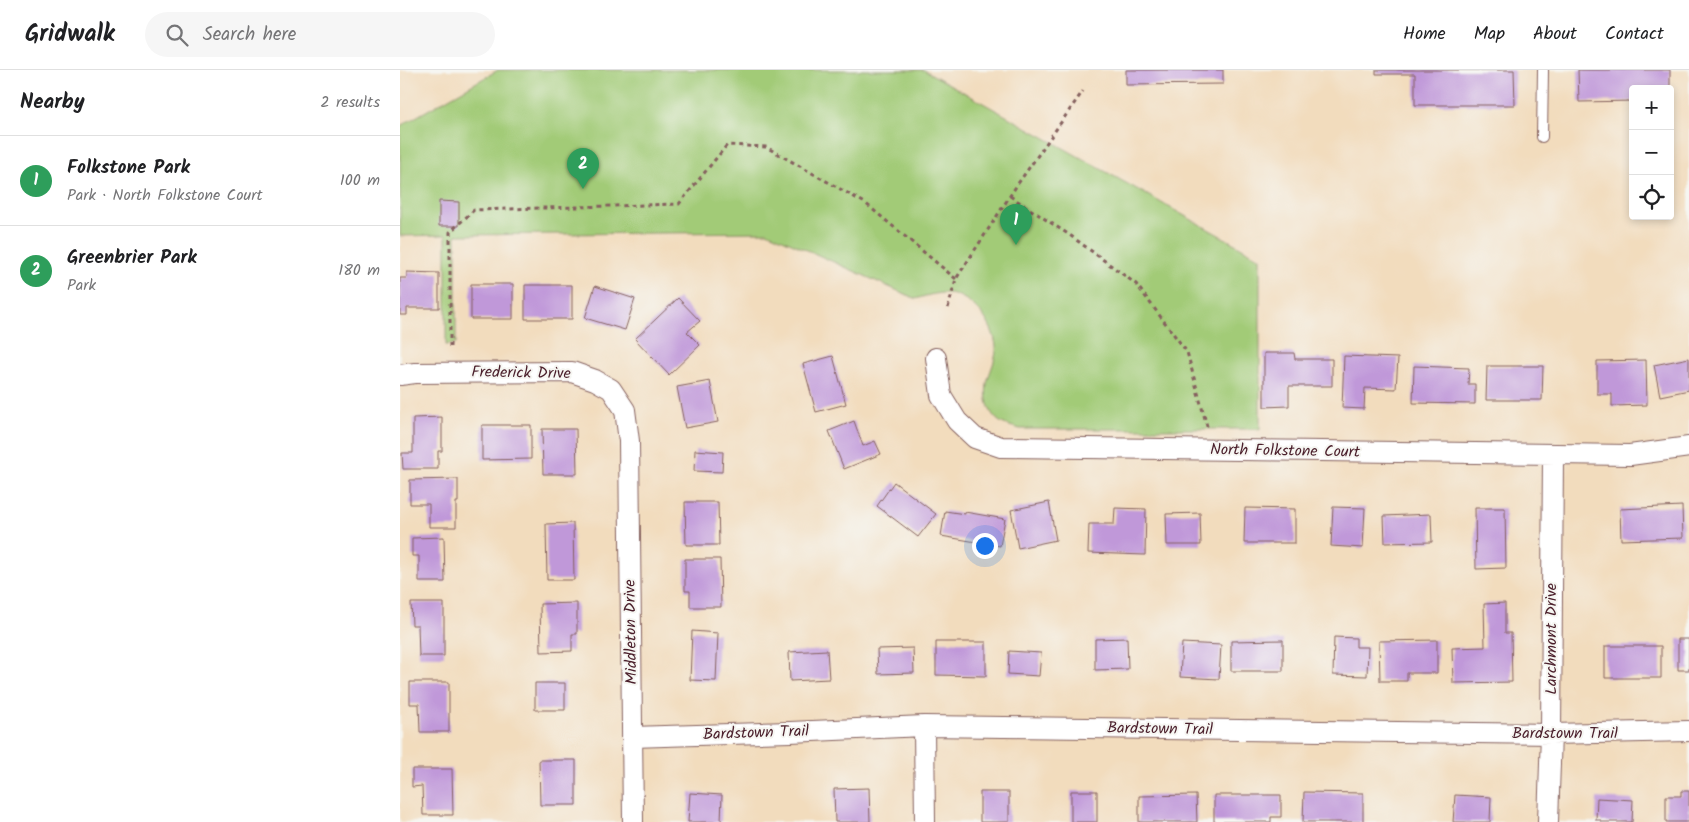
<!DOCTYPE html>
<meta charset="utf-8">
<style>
:root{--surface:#fff;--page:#f6f6f6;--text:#202124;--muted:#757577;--line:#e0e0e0;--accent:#ea580c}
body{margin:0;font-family:Kalam,sans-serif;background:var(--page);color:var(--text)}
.controls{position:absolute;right:15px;top:15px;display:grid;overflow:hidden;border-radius:5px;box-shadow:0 2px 8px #0003}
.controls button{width:45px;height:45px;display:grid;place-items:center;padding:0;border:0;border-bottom:1px solid var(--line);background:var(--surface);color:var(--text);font:25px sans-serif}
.you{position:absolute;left:584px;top:475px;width:18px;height:18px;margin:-12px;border:4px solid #fff;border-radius:50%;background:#1a73e8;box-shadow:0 0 0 8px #1a73e833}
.badge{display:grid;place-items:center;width:32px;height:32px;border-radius:50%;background:var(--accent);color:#fff;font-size:16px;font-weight:700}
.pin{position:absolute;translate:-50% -41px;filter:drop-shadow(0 1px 2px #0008)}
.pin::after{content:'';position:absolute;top:26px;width:18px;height:15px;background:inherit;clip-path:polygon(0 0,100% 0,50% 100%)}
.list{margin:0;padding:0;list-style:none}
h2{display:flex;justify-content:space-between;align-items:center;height:65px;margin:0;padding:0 20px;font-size:21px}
h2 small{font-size:16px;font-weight:400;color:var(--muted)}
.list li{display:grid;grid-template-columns:32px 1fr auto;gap:15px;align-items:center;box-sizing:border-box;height:90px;padding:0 20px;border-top:1px solid var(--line)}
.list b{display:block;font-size:19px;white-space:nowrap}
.list p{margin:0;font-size:16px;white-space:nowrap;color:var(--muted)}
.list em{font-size:16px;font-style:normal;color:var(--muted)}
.icon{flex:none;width:28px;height:28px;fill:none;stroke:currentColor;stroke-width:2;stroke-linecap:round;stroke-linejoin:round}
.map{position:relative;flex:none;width:1289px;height:752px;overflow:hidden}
header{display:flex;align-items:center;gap:30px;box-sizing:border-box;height:70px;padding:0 25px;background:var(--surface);border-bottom:1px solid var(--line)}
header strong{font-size:24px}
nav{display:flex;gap:28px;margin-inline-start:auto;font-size:18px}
.search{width:350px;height:45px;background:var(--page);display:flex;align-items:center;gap:12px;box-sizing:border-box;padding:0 18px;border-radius:28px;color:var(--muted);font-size:19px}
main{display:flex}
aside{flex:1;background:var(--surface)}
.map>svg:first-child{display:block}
.green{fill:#a2cb77;stroke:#767551}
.building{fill:#c098d9}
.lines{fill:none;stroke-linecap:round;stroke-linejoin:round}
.service-casing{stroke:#85615e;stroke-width:12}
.minor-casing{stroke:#85615e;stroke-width:22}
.path{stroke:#85615e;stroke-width:3;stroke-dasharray:4 4;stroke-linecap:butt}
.service{stroke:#fff;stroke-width:10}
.minor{stroke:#fff;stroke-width:20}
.labels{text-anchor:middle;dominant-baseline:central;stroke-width:4;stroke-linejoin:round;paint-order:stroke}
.street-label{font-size:16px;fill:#4a1f2b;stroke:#f6f6f2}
</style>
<header>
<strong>Gridwalk</strong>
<div class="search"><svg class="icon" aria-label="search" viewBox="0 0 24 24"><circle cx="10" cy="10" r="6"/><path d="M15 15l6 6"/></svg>Search here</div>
<nav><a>Home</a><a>Map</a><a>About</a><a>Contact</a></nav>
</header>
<main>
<aside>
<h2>Nearby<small>2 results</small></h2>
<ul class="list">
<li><span class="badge" style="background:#2e9e5b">1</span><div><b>Folkstone Park</b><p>Park · North Folkstone Court</p></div><em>100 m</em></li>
<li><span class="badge" style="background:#2e9e5b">2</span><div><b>Greenbrier Park</b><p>Park</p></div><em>180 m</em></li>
</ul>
</aside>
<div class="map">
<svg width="1289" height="752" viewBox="0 0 1289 752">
<rect width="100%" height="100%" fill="#f6f6f2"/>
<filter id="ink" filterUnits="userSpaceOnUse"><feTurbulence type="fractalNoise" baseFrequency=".02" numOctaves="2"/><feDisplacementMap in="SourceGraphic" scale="10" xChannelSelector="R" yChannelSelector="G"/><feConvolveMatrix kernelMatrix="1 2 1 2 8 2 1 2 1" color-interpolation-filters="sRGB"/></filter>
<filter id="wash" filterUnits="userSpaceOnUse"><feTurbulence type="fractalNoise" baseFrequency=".0096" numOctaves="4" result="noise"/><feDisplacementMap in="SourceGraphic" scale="20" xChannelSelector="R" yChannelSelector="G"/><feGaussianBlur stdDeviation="1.12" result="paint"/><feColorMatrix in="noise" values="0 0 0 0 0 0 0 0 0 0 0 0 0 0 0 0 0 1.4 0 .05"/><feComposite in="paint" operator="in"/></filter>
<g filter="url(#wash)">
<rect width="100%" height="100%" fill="#f2dcbd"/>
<path class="green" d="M98,0H524L860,188V359H620C615,357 607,356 602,353C587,345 584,324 588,309C591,299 597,287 596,276C593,253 575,231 554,224C542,221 528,225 516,229L367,162L56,165V274L46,275V165L0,166V56Z"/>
<g id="blocks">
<path class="building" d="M726,0H823V14L726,15Z
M976,0H1114L1115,35H1015V4H976Z
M1178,0H1270V19H1233V31L1179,32Z
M39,131L59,132V156H39Z
M7,202L39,203V238H7V245H0V208H7Z
M71,214H113V249H71Z
M125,215H172V249H125Z
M195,216L235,229L225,260L185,248Z
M278,228L300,251L287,262L300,275L269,305L235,269Z
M864,283H894L895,289H932V316H889V336L864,337Z
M433,286L446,334L416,342L403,294Z
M944,286L998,288L996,319L965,318L964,339L942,338Z
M1289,288V320L1260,326L1254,295Z
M1246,290L1247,335L1212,336V324H1197V291Z
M1014,296L1069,298L1068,314H1075V334L1013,333Z
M1087,296H1143L1142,330H1086Z
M310,311L318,352L285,358L277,317Z
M42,347V381H38V399H3L2,383H13V348Z
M454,351L463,376L475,371L481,384L444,399L429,361Z
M82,355H131V389L82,390Z
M142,359H176L177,404H143Z
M295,380L323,382L322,402L294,401Z
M58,409V432H56V457H29V434H10V410Z
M494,412L536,444L518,467L477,436Z
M285,432H318L319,475H286Z
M649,432L656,470L618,478L611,440Z
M1282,436L1283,468L1221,470L1220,439Z
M933,437L965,438L963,478L931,476Z
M715,438L746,439L745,485L688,483L689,454H714Z
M845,438L895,439V473H844Z
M1075,438H1105L1106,498L1076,499Z
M545,441L565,444V442L605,449L600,476L541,466Z
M800,443L801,475H767L766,444Z
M1031,444L1032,472L985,473L984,446Z
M173,453L174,510H147L146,454Z
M44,467L45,512H19V486H12V468Z
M285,489H320L321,537H290V521H285Z
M11,533H44V586H19L18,555H12Z
M177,533V564H172V581L141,582L140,534Z
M1105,533V563H1111L1112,612L1053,613L1052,578L1085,577L1084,534Z
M292,561L318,563L316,611L290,610Z
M934,567L956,568V577H968L967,606L933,605Z
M727,568L728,599L695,600V569Z
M1278,569H1289V600H1278Z
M883,570V601H831V571Z
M1037,570V603H1007V611H980L979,571Z
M536,572H586V606L536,605Z
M782,573L821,575L819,609L780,607Z
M1205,576H1261V608H1205Z
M513,578L514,603L478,604L477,579Z
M427,580L429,609L390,611L389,582Z
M609,581L641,583L639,606L608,604Z
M10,612H49V662H20L19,634H10Z
M135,613H165V640H135Z
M139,690H176V735H140Z
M12,699H52L53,745H23L22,716L12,717Z
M469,718L470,752H435L434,719Z
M671,721H697V752H671Z
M1281,721H1289V752H1266V726H1281Z
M580,722H609V752H580Z
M904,722L963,723V752H903Z
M290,723L322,725L321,752H288Z
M796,725L797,752H739V726Z
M814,725H881V747H871V752H814Z
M1055,725L1091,727L1090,752H1053Z
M1197,728L1233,730L1232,752H1201V750H1196Z"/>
</g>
</g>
<g filter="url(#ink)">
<use href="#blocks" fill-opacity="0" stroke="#85615e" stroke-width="1"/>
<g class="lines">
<g class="service-casing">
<path id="service" d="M1142,67L1143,0"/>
</g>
<g class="minor-casing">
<path id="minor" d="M536,288L541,325L557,351L575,368L601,377L1230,385L1289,377
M0,305L15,303L172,302L195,310L211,319L225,340L229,371L233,752
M524,656L525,752
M232,667L390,662L524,656L1151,664L1289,661
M1148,752L1151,664L1153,385"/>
</g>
<path class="path" d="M610,126L671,166L736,214L787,282L808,360
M548,238L556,209L617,115L683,21
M50,277V162L74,140L279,134L327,75L366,77L465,133L556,209"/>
<use href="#service" class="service"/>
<use href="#minor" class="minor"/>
</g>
</g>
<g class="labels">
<g class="street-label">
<text transform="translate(121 303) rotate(1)">Frederick Drive</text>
<text transform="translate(885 381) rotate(1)">North Folkstone Court</text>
<text transform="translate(231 562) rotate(-91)">Middleton Drive</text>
<text transform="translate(1151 569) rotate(-90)">Larchmont Drive</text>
<text transform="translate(760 659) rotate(1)">Bardstown Trail</text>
<text transform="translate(356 663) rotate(-2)">Bardstown Trail</text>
<text x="1165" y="663">Bardstown Trail</text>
</g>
</g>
</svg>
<div class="controls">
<button>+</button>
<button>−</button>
<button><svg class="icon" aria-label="locate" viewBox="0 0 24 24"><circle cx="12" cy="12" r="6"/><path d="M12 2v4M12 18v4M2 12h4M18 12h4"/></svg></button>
</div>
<div class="you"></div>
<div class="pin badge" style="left:616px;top:175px;background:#2e9e5b">1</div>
<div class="pin badge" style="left:183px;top:119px;background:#2e9e5b">2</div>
</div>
</main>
